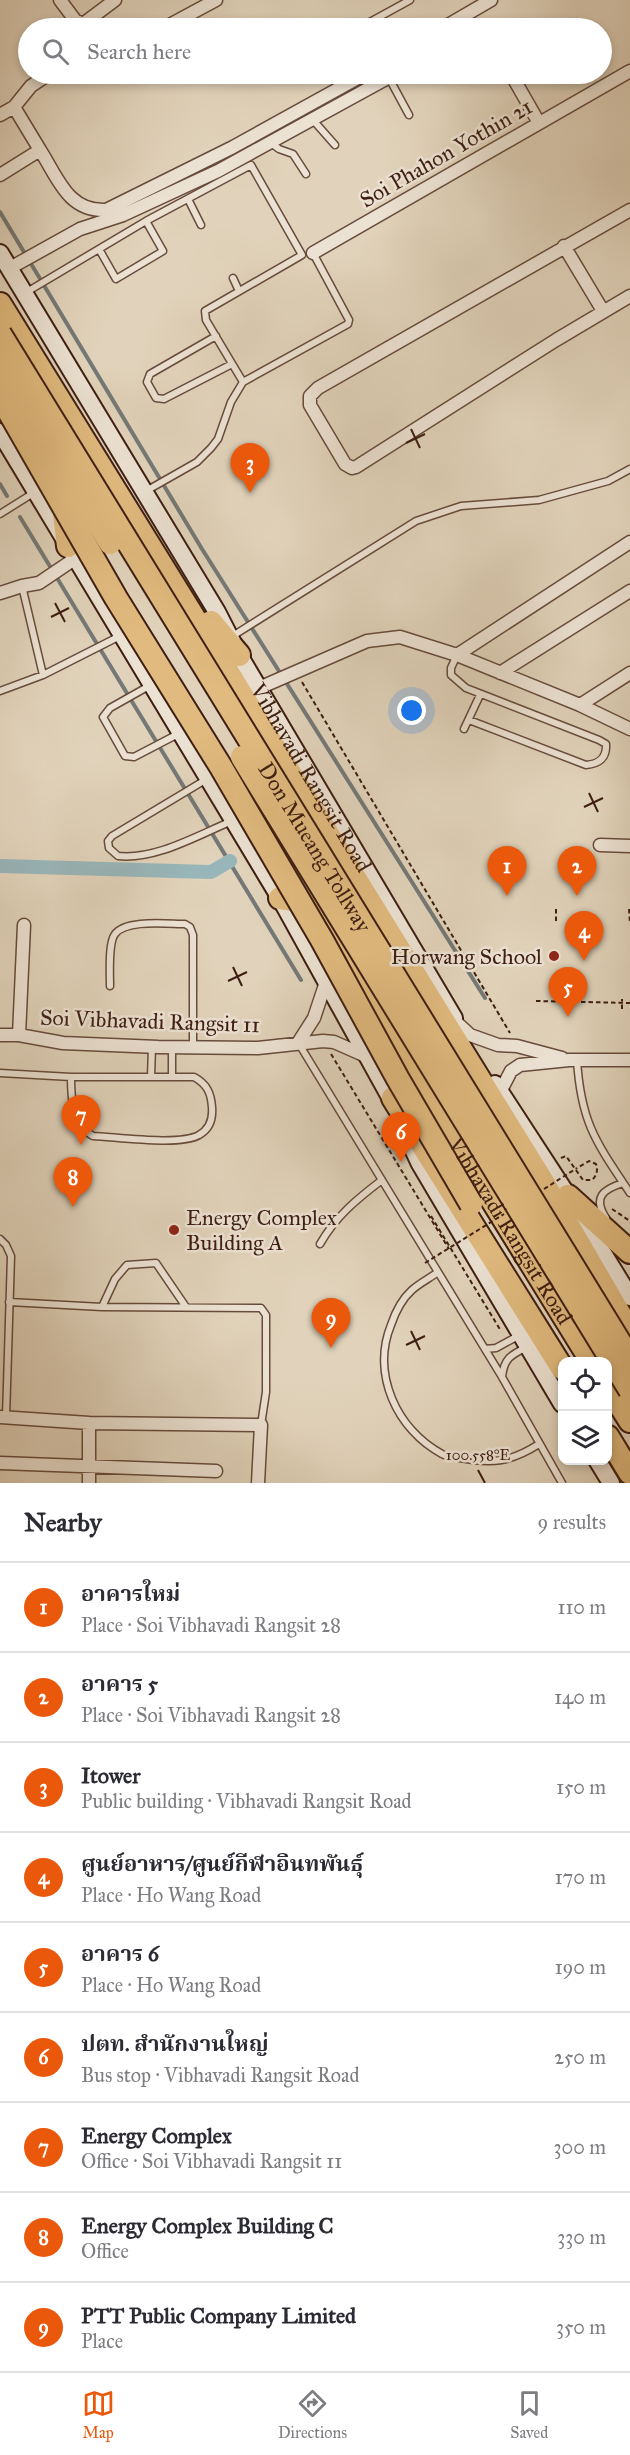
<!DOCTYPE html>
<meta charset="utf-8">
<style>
:root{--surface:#fff;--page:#f2f2f3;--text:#2b2b33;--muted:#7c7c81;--line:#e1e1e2;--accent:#ea580c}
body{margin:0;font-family:"IM FELL Great Primer","Noto Serif Thai",serif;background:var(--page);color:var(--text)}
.controls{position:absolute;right:18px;bottom:18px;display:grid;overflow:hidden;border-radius:12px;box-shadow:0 3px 9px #0003}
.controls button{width:54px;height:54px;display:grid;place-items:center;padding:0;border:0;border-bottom:2px solid var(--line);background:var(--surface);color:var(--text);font:30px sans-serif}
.you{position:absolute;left:412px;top:711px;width:21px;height:21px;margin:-15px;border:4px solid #fff;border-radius:50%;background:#1a73e8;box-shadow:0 0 0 9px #1a73e833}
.badge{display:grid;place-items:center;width:39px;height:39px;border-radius:50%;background:var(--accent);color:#fff;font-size:20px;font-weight:700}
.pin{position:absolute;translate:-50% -50px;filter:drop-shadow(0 2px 3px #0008)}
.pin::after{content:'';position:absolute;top:32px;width:21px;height:18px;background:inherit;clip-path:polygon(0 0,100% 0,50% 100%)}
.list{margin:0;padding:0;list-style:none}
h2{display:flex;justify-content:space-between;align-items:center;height:78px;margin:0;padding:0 24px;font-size:26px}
h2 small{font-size:20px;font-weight:400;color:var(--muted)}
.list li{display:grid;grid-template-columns:39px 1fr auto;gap:18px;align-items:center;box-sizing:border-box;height:90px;padding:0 24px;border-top:2px solid var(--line)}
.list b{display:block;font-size:22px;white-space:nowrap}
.list p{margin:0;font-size:20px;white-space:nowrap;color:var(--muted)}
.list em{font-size:20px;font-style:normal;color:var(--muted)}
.icon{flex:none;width:33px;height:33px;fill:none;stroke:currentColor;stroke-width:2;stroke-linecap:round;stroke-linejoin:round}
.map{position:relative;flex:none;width:630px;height:1483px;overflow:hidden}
.search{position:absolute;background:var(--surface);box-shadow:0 3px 9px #0003;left:18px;right:18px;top:18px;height:66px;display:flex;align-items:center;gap:15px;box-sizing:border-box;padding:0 21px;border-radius:33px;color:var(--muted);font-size:22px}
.sheet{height:888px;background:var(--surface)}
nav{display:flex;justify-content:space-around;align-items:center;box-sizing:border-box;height:84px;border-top:2px solid var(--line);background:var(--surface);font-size:16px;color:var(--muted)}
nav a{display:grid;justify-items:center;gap:3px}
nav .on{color:var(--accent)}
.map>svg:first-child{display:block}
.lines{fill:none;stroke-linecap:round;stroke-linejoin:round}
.stream{stroke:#747977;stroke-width:4}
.canal{stroke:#98b6ba;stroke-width:14}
.lane-casing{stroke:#674b3c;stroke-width:9}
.street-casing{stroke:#674b3c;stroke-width:15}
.secondary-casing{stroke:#3e1e12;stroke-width:20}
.highway-casing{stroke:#3e1e12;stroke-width:26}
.path{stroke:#3e1e12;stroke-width:2;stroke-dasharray:4.5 3;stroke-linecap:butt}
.lane{stroke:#ece2d3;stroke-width:6}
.street{stroke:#ece2d3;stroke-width:12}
.secondary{stroke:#ece2d3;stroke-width:16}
.highway{stroke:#e0ba7e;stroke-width:22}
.highway-bridge-casing{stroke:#3e1e12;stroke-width:26;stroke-linecap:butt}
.path-bridge{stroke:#3e1e12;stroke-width:2;stroke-dasharray:4.5 3;stroke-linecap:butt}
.highway-bridge{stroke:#e0ba7e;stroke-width:22}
.ticks{fill:none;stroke:#3e1e12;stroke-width:2}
.poi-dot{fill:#8f2418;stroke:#ece2d3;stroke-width:2}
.labels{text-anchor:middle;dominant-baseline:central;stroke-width:5;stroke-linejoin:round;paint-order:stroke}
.street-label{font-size:22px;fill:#3e1e12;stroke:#ece2d3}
.poi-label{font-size:22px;fill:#3e1e12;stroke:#ece2d3;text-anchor:end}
.ticks-label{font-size:15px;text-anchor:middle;fill:#3e1e12;stroke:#ece2d3;stroke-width:5;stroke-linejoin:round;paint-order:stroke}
</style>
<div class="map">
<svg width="630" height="1483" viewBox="0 0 630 1483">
<rect width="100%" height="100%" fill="#e1d3bb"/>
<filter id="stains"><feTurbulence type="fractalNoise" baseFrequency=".00333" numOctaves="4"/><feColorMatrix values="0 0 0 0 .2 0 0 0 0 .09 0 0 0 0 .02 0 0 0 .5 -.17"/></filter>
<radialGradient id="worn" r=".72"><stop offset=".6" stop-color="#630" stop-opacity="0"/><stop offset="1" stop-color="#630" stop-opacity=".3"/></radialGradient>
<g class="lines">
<path class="stream" d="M0,212L202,549L485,998
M0,484L7,496
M20,517L301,980"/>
<path class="canal" d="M0,866L211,872L230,861"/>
<g class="lane-casing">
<path id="lane" d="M359,28L410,0
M389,78L409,115
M313,120L335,145
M271,143L279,149L293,154L306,174
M188,199L201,225
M99,249L116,279L163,251L146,221
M233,278L239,291
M25,293L146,221L251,165L302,255L205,311L206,320L243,382
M216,336L150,374L147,382L156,398L164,399L232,364
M146,491L197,462L211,448L218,439L231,402L243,382L348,324L349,320L313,253
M0,514L35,492
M22,586L43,675
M231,637L416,521L461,506L539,500L608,481L630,469
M457,655L451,668V675L466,688L599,740L606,744C607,758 599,764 586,765L469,720
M149,686L110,708L103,717L125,756L134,757L180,733
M0,691L43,675L122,635
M464,729L480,695
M207,779L112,836L108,841L109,848L118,856C156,860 198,835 232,821
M110,986C110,974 108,943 115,934C126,919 168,924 185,924L190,927L193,935V1047
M299,1044L502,1377L562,1483
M172,1048V1077
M577,1060C581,1123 596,1142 630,1193
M0,1073L71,1077H194C207,1084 211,1093 212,1107C213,1119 210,1129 199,1135C180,1146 117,1137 93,1136C72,1125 71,1098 71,1077
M151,1077L152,1047
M606,1218C592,1197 604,1189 623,1183
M0,1239L6,1245L11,1256L6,1417
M320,1244C336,1216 357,1199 382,1180
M438,1272C430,1278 420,1283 412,1290C402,1299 395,1313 391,1325C371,1374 397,1430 442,1454C447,1457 455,1457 460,1458C493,1464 511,1462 539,1444
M9,1302L102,1307L261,1308L266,1315V1392L261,1425
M102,1307L115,1279L127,1265L156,1263L186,1307
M485,1349L496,1348L520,1335
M502,1377C504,1358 511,1355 527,1347"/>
</g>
<g class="street-casing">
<path id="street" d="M60,0L75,20L83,24L115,0
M164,28L216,0
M443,28L491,0
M511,74L539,123
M0,115L14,107
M40,150C58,178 68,212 106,210L233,147L365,74
M0,175L40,150L14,107L31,86L49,74
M630,210L318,388L310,396V405L345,464L352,468L356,467L556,340L630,296
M564,246L603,311
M313,253L630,71
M10,268L80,229L123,215L218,171L395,74
M0,593L22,586L39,583L76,558
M457,655L630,542
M500,673L630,591
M259,688L367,641L400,637L457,655L580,705L630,729
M580,705L630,673
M600,845L630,846
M457,1023L470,1035L498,1045L517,1046L562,1058
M0,1035H19L63,1043L158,1047L258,1048L323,1041L334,1042L368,1057
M19,1035L24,925
M298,1043L314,1018L326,982
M500,1092L511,1071L520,1065L569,1060H630
M0,1417L89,1423L261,1425L258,1483
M0,1463L216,1471
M89,1483V1423"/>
</g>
<g class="secondary-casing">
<g id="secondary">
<path id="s1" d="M0,253L217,612L239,655L454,1018"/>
<path d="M0,432L280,898L396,1108"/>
<path d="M495,1084L568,1196L630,1297"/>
<path d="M405,1132L420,1164L562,1404"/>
<path d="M597,1460L611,1483"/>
</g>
</g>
<g class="highway-casing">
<g id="highway">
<path d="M0,304L543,1182L630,1332"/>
<path d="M63,506L68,546"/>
<path d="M211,622L239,655"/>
<path id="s2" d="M297,876L376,1012L592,1362"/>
<path d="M280,898L313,903"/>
<path d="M393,1098L562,1368"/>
<path d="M568,1196L630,1252"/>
<path d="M608,1386L630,1421"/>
<path d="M608,1437L630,1473"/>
</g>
</g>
<path class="path" d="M302,682L510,1033
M629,909L630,923
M556,921V908
M536,1001L630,1003
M331,1054L449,1249
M561,1158L566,1156L583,1180H592C597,1175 598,1171 596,1164L589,1161L577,1168
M612,1209L630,1221
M431,1216L501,1331"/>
<use href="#lane" class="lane"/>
<use href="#street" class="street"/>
<use href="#secondary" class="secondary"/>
<use href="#highway" class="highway"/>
<g class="highway-bridge-casing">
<g id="highway-bridge">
<path id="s3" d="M0,334L630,1359"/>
<path d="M0,366L110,543"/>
<path d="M0,396L116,598L221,767L322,940L398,1079L471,1204"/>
<path d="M242,757L630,1390"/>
</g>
</g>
<path class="path-bridge" d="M622,1009V999
M544,1189L577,1168
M425,1263L504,1214"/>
<use href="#highway-bridge" class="highway-bridge"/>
</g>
<path class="ticks" d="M411,429L420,448M406,443L425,434M55,603L65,622M51,617L69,608M589,793L598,812M584,807L603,798M233,967L242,986M228,981L247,972M411,1331L420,1350M406,1345L425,1336M478,1470L485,1483"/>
<g class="poi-dot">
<circle cx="554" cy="956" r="6"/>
<circle cx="174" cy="1230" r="6"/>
</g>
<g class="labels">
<g class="street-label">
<text transform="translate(446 153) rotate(-30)">Soi Phahon Yothin 21</text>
<text stroke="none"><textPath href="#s1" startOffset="610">Vibhavadi Rangsit Road</textPath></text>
<text stroke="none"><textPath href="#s3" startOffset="602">Don Mueang Tollway</textPath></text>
<text transform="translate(150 1021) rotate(2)">Soi Vibhavadi Rangsit 11</text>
<text stroke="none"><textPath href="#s2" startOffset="414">Vibhavadi Rangsit Road</textPath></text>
</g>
<g class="poi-label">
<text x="542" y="956">Horwang School</text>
<text x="186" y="1217" text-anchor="start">Energy Complex<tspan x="186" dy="25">Building A</tspan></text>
</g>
</g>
<g class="ticks-label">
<text x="478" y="1460">100.558°E</text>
</g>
<rect width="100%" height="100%" filter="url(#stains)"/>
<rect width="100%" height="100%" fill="url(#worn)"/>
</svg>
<div class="controls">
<button><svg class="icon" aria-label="locate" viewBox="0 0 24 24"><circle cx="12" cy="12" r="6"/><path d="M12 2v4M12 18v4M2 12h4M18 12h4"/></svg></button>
<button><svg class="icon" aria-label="layers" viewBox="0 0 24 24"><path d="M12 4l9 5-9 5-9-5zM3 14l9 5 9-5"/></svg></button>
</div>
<div class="you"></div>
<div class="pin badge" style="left:507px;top:896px">1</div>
<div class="pin badge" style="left:577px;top:896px">2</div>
<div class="pin badge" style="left:250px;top:493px">3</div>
<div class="pin badge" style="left:584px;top:961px">4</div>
<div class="pin badge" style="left:568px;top:1017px">5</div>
<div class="pin badge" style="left:401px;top:1162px">6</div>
<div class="pin badge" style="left:81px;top:1145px">7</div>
<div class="pin badge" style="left:73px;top:1207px">8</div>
<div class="pin badge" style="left:331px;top:1348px">9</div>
<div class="search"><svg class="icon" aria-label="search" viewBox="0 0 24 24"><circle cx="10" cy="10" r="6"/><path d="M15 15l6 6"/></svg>Search here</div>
</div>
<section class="sheet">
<h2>Nearby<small>9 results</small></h2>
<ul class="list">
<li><span class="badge">1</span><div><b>อาคารใหม่</b><p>Place · Soi Vibhavadi Rangsit 28</p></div><em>110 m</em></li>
<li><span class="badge">2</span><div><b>อาคาร 5</b><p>Place · Soi Vibhavadi Rangsit 28</p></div><em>140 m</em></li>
<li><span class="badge">3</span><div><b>Itower</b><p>Public building · Vibhavadi Rangsit Road</p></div><em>150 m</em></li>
<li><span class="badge">4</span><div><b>ศูนย์อาหาร/ศูนย์กีฬาอินทพันธุ์</b><p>Place · Ho Wang Road</p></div><em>170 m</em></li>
<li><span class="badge">5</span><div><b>อาคาร 6</b><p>Place · Ho Wang Road</p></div><em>190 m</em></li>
<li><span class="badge">6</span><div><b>ปตท. สำนักงานใหญ่</b><p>Bus stop · Vibhavadi Rangsit Road</p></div><em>250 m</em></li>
<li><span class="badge">7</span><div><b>Energy Complex</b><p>Office · Soi Vibhavadi Rangsit 11</p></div><em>300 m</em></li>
<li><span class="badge">8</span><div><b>Energy Complex Building C</b><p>Office</p></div><em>330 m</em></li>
<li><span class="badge">9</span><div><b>PTT Public Company Limited</b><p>Place</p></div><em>350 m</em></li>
</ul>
</section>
<nav>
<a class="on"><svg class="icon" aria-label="map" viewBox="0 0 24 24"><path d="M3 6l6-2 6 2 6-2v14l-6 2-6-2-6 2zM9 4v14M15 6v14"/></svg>Map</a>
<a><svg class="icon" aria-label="directions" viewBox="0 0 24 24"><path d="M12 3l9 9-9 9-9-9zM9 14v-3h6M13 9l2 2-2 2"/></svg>Directions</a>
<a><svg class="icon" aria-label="saved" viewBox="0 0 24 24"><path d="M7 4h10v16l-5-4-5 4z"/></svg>Saved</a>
</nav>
